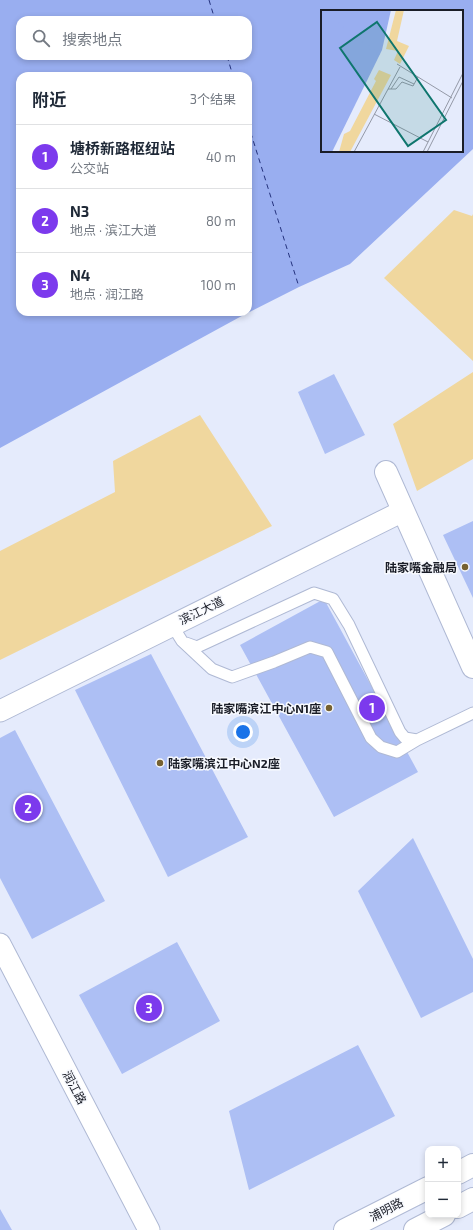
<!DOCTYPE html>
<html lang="zh">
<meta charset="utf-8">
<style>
:root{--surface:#fff;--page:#f2f2f3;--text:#1f2937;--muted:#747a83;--line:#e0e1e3;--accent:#7c3aed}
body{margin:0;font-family:"Exo 2","Noto Sans SC",sans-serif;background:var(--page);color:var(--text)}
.controls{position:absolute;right:12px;bottom:12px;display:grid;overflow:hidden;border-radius:8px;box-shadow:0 2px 6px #0003}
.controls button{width:36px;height:36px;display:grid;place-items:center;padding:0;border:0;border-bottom:1px solid var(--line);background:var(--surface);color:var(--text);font:20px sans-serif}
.you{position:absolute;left:243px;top:732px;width:14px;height:14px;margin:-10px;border:3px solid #fff;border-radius:50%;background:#1a73e8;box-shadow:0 0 0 6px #1a73e833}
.badge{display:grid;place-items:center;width:26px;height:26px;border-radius:50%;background:var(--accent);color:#fff;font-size:13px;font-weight:700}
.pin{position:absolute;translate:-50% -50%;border:2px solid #fff;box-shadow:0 1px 4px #0006}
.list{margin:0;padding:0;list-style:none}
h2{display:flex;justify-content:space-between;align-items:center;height:52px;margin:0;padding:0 16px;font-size:17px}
h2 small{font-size:13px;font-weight:400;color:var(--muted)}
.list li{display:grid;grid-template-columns:26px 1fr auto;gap:12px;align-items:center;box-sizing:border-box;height:64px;padding:0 16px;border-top:1px solid var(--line)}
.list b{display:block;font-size:15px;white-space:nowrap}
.list p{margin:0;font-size:13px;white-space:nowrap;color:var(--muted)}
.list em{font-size:13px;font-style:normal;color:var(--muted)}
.icon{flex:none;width:22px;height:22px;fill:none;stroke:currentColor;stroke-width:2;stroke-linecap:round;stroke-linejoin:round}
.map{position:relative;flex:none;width:473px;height:1230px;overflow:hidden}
.search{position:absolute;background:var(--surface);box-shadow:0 2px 6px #0003;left:16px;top:16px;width:236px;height:44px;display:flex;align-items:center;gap:10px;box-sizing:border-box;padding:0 14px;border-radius:12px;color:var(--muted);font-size:15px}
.panel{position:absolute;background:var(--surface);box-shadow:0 2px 6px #0003;left:16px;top:72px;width:236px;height:244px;border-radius:12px}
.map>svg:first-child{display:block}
.green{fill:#f0d79e}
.water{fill:#99aef0;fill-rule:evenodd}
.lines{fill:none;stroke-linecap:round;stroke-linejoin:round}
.ferry{stroke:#24327d;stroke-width:1;stroke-dasharray:5 4;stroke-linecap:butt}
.building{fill:#adbff4}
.service-casing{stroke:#afb9d4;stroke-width:13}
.minor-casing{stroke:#afb9d4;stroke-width:23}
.tertiary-casing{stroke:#afb9d4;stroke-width:24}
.secondary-casing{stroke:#afb9d4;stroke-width:24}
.service{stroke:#fff;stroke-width:11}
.minor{stroke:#fff;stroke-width:21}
.tertiary{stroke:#fff;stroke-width:22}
.secondary{stroke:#fff;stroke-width:22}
.poi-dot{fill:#766131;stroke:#f7f9fe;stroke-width:1.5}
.labels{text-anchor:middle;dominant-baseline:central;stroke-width:3;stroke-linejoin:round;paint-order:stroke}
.poi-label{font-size:12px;font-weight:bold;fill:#1a1d27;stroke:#f7f9fe;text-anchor:end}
.street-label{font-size:12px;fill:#1a1d27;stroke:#f7f9fe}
.inset-river{fill:none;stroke:#99aef0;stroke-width:2}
.inset-road{fill:none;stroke:#9499a7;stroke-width:1}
.view{fill:#0f766e;fill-opacity:0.15;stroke:#0f766e;stroke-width:2}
.inset-edge{fill:none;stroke:#1a1d27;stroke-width:2}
</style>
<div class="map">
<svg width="473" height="1230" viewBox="0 0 473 1230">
<rect width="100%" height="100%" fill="#e5ebfc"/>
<path class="green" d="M454,210L472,216L473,214V361L384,278Z
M473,372V459L417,491L393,424Z
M200,415L272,526L0,660V551L115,492L113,461Z"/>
<path class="water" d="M0,0H473V149L350,264L299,287L238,318L0,448ZM322,11H462V151H322ZM20,20H248V56H20ZM20,76H248V312H20Z"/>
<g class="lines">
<path class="ferry" d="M209,0L215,20
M227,56L233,76
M248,124L299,287"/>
</g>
<path class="building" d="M334,374L365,435L325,454L298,392Z
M473,521V598L443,535Z
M324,599L418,772L334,817L240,645Z
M151,654L248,837L168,877L75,690Z
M15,730L105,901L32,939L0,878V738Z
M413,838L473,959V992L421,1018L358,891Z
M177,942L220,1021L122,1074L79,995Z
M358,1045L395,1116L249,1190L229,1111Z
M0,1209L12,1230H0Z"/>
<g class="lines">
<g class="service-casing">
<path id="service" d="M172,625L182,641L212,669L232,677L274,662L310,647L327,652L371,738L381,747L397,752L417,740L473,713
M186,643L197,647L314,593L333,599L349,625L400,732L405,738L417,740"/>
</g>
<g class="minor-casing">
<path id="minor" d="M0,711L403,511
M0,944L149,1230"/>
</g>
<g class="tertiary-casing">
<path id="tertiary" d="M386,472L473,667"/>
</g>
<g class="secondary-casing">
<path id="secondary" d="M458,1173L473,1165
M458,1207L473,1199
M345,1230L428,1188
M415,1230L444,1215"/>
</g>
<use href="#service" class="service"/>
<use href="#minor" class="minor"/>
<use href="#tertiary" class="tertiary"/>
<use href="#secondary" class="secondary"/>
</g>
<g class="poi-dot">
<circle cx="465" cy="567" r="4"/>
<circle cx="329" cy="708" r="4"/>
<circle cx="160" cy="763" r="4"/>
</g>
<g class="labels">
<g class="poi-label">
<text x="457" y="567">陆家嘴金融局</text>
<text x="321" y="708">陆家嘴滨江中心N1座</text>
<text x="168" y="763" text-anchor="start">陆家嘴滨江中心N2座</text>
</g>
<g class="street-label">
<text transform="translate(201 610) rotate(-26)">滨江大道</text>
<text transform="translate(75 1087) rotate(62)">润江路</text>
<text transform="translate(386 1209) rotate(-27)">浦明路</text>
</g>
</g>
<g transform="translate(321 10)">
<rect width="142" height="142" fill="#e5ebfc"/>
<path d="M75,0H83L76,31L88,36L79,54L73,50L77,41L65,39ZM58,60L70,65L29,142H18L23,124L29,121L55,71L53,69Z" fill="#f0d79e"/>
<path d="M0,0H70L61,40L11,142H0Z" fill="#99aef0"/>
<path class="inset-river" d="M1,0L58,45"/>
<path class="inset-road" d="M76,54L131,88M67,79H75L81,72L92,76L97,67M70,79L78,67L93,74M53,104L107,132M33,142L79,57M102,142L142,63M106,142L142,71"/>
<path class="view" d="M56,12L125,110L87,136L19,38Z"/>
<rect width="142" height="142" class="inset-edge"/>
</g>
</svg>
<div class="controls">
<button>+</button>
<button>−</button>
</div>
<div class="you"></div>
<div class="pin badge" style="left:372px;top:708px">1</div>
<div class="pin badge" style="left:28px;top:808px">2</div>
<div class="pin badge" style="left:149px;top:1008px">3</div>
<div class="search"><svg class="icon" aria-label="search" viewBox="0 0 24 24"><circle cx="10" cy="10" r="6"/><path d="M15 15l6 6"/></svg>搜索地点</div>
<section class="panel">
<h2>附近<small>3个结果</small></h2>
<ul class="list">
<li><span class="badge">1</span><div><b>塘桥新路枢纽站</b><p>公交站</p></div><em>40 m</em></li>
<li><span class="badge">2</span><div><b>N3</b><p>地点 · 滨江大道</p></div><em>80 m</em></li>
<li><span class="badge">3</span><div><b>N4</b><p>地点 · 润江路</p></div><em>100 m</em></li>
</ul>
</section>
</div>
